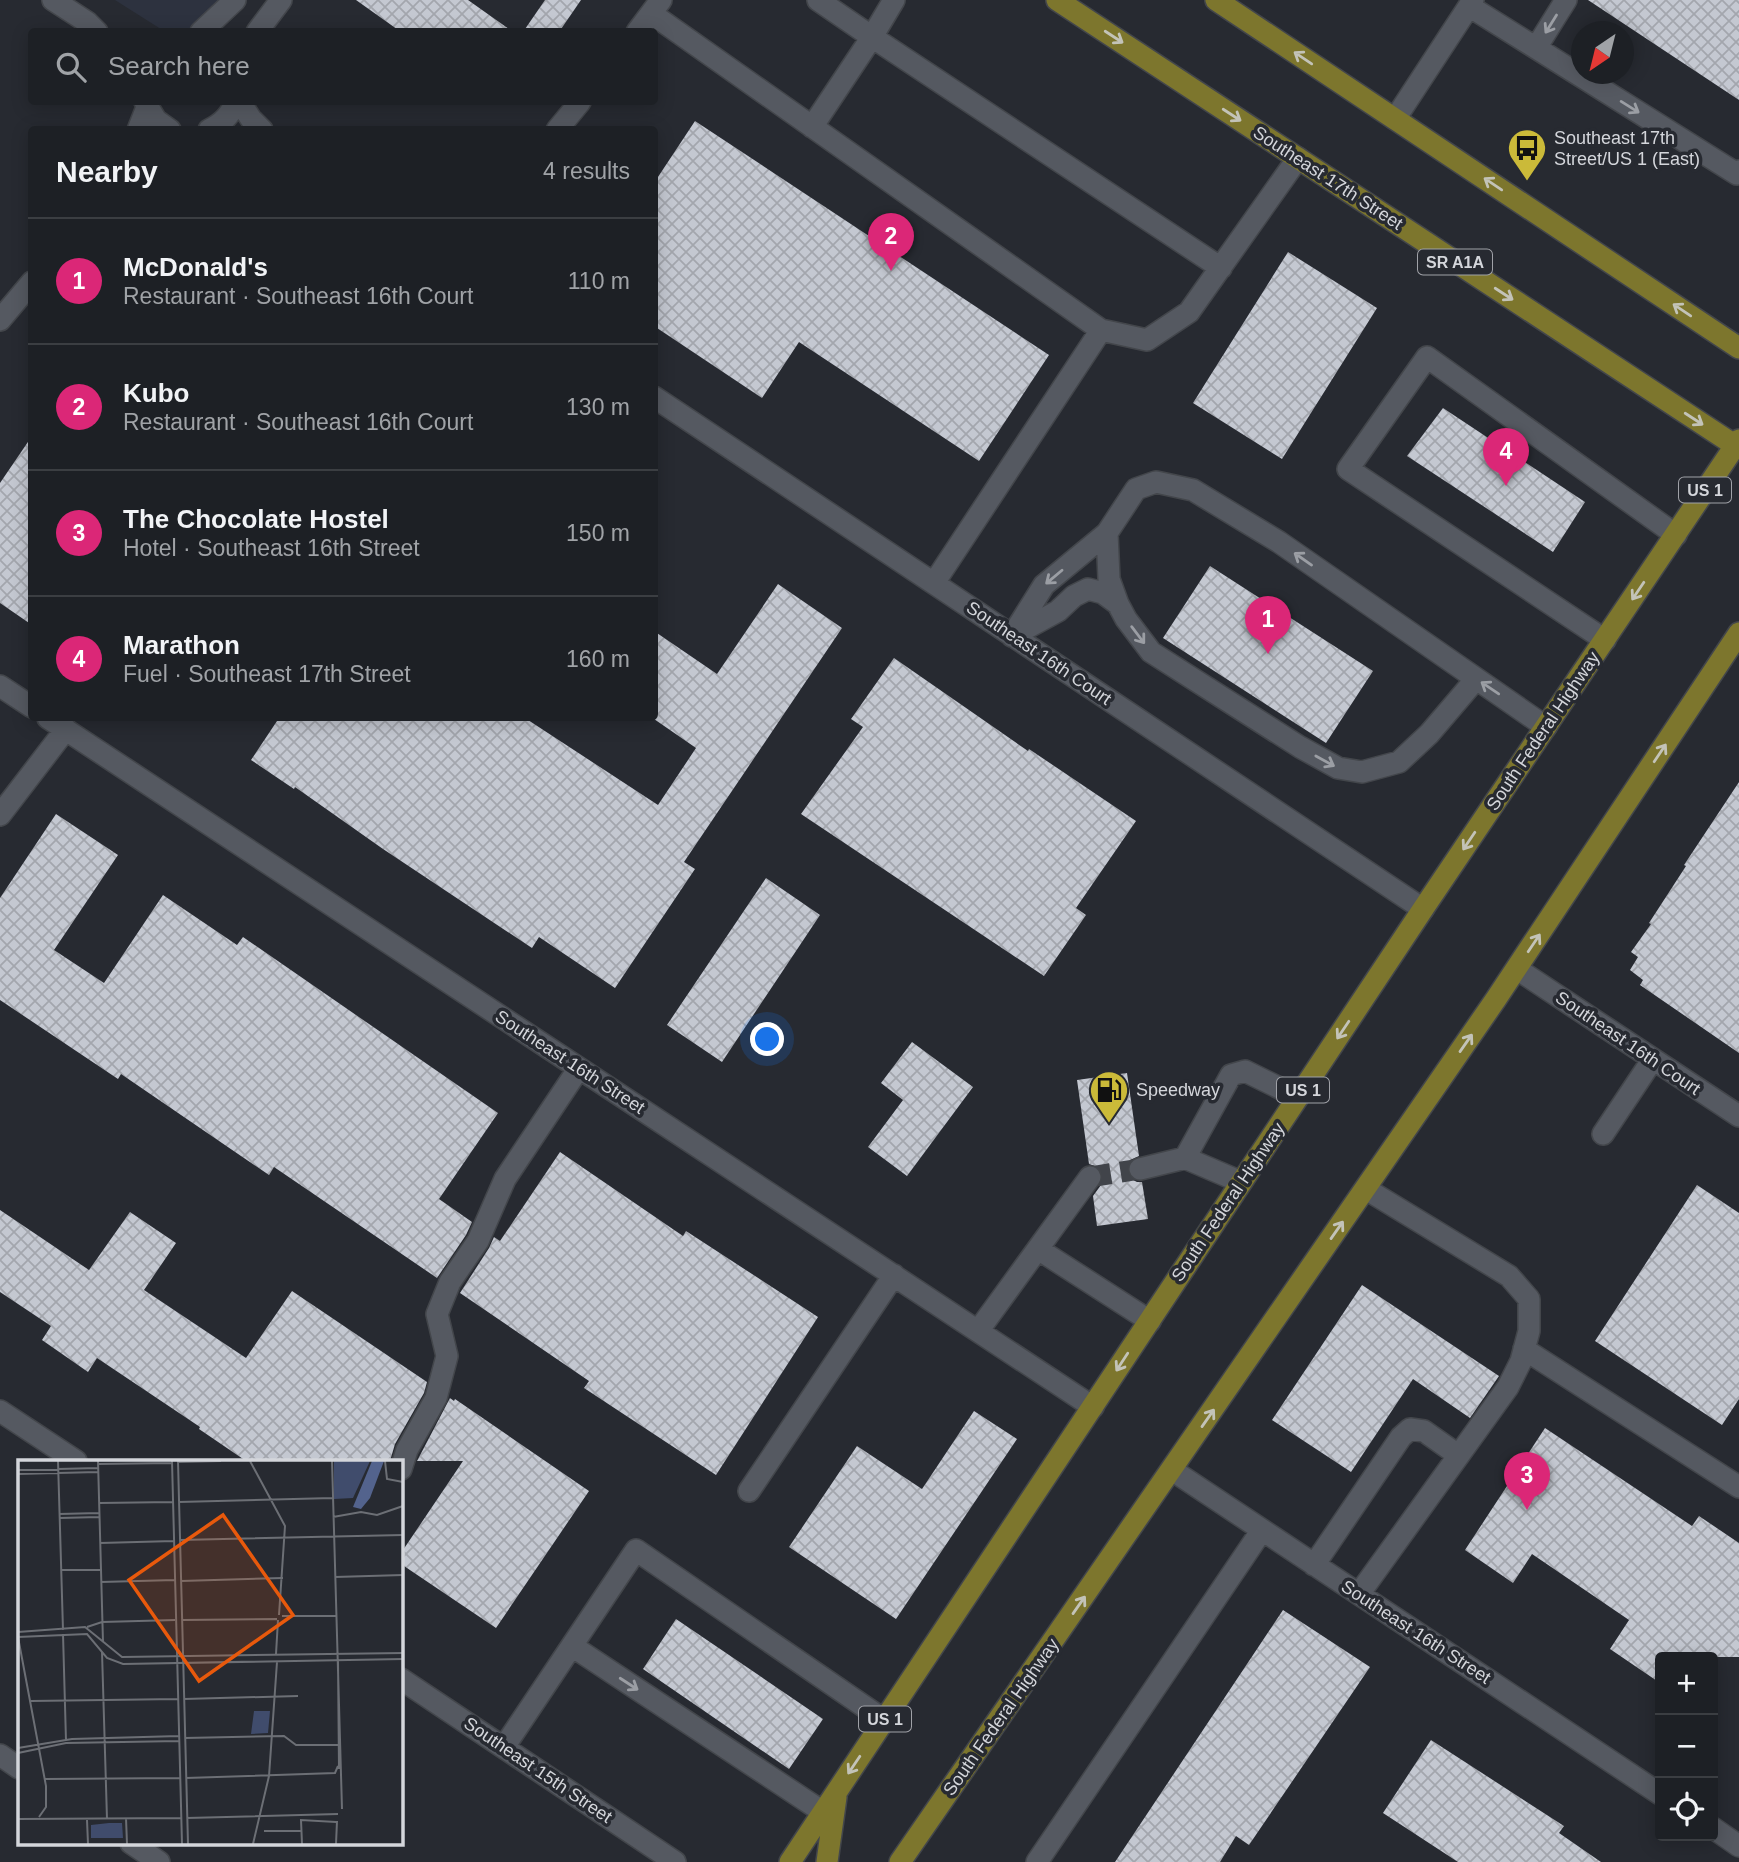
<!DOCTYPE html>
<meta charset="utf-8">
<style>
:root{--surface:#1d2025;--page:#2a2d32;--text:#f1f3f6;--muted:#a0a3a7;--line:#3b3e42;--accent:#db2777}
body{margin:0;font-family:Arial,sans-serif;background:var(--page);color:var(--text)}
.controls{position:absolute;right:21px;bottom:21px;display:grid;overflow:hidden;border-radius:7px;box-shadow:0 4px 18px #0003}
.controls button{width:63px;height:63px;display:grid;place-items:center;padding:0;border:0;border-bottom:2px solid var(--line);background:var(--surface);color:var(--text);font:35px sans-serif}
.compass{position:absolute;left:1571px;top:21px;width:63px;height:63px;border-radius:50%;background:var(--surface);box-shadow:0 4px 18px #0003;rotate:215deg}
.you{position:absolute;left:768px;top:1040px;width:24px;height:24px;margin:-18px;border:5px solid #fff;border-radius:50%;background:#1a73e8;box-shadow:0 0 0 10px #1a73e833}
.badge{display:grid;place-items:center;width:46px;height:46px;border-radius:50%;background:var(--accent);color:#fff;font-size:23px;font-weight:700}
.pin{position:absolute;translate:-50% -58px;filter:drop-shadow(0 2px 4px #0008)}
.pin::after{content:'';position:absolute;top:37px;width:24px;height:21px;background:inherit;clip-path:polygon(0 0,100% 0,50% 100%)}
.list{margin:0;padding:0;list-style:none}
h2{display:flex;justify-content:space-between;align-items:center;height:91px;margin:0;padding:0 28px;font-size:30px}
h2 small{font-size:23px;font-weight:400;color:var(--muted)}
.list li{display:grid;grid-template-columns:46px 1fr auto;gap:21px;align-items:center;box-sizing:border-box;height:126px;padding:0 28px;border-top:2px solid var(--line)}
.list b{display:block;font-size:26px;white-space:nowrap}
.list p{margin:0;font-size:23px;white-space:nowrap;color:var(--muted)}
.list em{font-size:23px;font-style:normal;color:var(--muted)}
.icon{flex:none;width:38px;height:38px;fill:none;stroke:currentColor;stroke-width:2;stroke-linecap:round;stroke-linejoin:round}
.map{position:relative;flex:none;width:1739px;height:1862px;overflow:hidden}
.search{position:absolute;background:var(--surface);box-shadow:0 4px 18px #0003;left:28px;top:28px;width:630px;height:77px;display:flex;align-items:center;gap:18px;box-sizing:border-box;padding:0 24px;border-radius:7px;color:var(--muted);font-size:26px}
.panel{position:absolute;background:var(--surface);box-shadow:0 4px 18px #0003;left:28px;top:126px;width:630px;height:595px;border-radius:7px}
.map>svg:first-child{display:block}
.built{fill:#2d323f}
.building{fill:url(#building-cross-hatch)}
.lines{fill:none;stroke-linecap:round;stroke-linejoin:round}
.minor-tunnel{stroke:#41444a;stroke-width:21;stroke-dasharray:21 10;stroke-linecap:butt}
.minor-casing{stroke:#43464b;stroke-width:24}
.major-casing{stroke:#43464b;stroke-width:24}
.minor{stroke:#555961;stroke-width:21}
.major{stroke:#7d762d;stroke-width:21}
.oneway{stroke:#9b9ea4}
.oneway2{stroke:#c3c3b8}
.labels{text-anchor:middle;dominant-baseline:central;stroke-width:7;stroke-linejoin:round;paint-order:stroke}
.shield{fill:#272a31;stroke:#a0a2a8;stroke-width:2}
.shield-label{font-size:16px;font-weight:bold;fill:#d4d6db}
.poi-label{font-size:18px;fill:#d4d6db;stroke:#272a31;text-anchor:start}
.street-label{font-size:18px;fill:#d4d6db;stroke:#272a31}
.inset-road{fill:none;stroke:#6c6f75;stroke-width:2}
.view{fill:#e8590c;fill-opacity:0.15;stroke:#e8590c;stroke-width:3.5}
.inset-edge{fill:none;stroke:#d4d6db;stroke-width:3.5}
</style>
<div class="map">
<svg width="1739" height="1862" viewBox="0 0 1739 1862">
<defs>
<pattern id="building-cross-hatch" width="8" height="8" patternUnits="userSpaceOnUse" patternTransform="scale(1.75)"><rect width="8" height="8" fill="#c4c8d1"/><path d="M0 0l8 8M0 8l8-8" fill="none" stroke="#a3a6ad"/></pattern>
</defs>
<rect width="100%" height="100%" fill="#272a31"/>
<path class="built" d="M115,0H220L195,32L164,31Z"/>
<path class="building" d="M356,0H468L513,32H401Z
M545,0H581L559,32H523Z
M1588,0H1739V100Z
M695,121L1049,355L979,461L799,342L762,398L654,326V183Z
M1288,252L1377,308L1282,459L1193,403Z
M1443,408L1585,502L1553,552L1407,456Z
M32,436V625L0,603V483Z
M1210,566L1373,671L1326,743L1163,638Z
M778,584L842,628L684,862L695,869L615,988L539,937L532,948L383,849L295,787L294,789L251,760L279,718H525L658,805L696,748L654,719V631L717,674Z
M894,658L1028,751L1029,749L1136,821L1076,908L1086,915L1044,976L801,814L863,727L851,719Z
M1739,782V1053L1640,985L1643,980L1630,970L1638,957L1631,952L1651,924L1649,923L1686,866L1684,865Z
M56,814L118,855L54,950L104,983L163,895L237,945L243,937L498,1113L439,1199L472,1222L466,1235L437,1278L274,1167L269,1175L121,1074L118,1079L0,1000V898Z
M766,878L820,915L722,1062L667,1025Z
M912,1042L973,1087L907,1176L868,1147L903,1100L881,1083Z
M1127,1073L1139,1156L1130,1160L1127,1166V1171L1131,1179L1137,1182H1142L1148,1219L1097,1226L1093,1196L1101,1185L1103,1178L1102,1171L1098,1167L1089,1164L1077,1080Z
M560,1152L683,1236L686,1231L818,1317L716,1475L584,1388L589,1381L460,1293L489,1248L494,1237L500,1241Z
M1697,1185L1739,1213V1399L1722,1425L1595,1341Z
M0,1210L89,1270L130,1212L176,1243L144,1290L246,1358L292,1291L427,1382L424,1393L395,1444L390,1461H246L199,1429L200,1427L97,1358L88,1372L42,1340L51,1326L0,1292Z
M1362,1285L1499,1376L1470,1418L1413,1379L1351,1472L1272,1420Z
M450,1398L454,1401L455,1399L589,1491L496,1628L401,1564V1553L463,1461H417Z
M974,1411L1017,1439L896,1619L789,1547L857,1446L922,1489Z
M1545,1428L1692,1526L1699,1516L1739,1543V1657H1660V1683L1610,1649L1629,1620L1532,1554L1513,1583L1465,1550Z
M1283,1610L1370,1667L1249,1845L1236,1836L1220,1862H1115Z
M676,1619L823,1719L789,1769L643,1669Z
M1431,1740L1564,1826L1559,1833L1601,1862H1458L1383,1813Z"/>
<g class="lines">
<path class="minor-tunnel" d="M1090,1177L1140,1169"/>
<g class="minor-casing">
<path id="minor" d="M53,0L87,22L97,32
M894,0L872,37L1221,268
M1469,6L1737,174L1739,171
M652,14L1101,330L934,583
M201,32L235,0
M257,32L281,0
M637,32L661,0
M1536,48L1566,0
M145,102L156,120L170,130
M240,102L251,119L262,130
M1395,119L1473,0
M812,127L872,37L818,0
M138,130L147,107
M209,130C223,123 230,115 236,102
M557,130L580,102
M0,320L32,282
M1101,330L1147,340L1189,312L1298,158
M654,397L1423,909
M1014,635L1058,611L1074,596L1088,589L1103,593L1118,604
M1012,636L1044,585L1107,533
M1605,640L1348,469L1427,357L1676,535
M1476,679L1429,734L1399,762L1362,772L1338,768L1300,747L1151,652L1126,619L1118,604L1109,579L1107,533L1136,489L1156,482L1193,490L1279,542L1546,727
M0,686L32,707
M48,718L1093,1407
M0,815L66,729
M1517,969L1739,1116
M1603,1134L1653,1059
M1185,1158L1231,1075L1245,1071L1298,1097
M1140,1169L1185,1158L1241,1182
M1038,1249L1150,1321
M978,1331L1090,1177
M1524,1349L1739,1487
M0,1411L76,1461
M401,1469L407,1450L436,1398L447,1356L437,1314L450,1282L478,1241L505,1179L579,1068
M1172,1470L1660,1794
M749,1491L894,1275
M1314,1565L1401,1437L1410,1429L1424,1431L1458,1455
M1359,1594L1508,1387L1521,1361L1529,1331V1299L1509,1276L1366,1189
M572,1646L823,1812
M401,1679L675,1862
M504,1747L636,1550L884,1720
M0,1755L19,1768
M1713,1828L1739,1846
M131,1843L159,1862
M1037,1862L1262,1530"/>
</g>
<g class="major-casing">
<path id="major" d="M1057,0L1739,448
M1216,0L1739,348
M790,1862L1423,909L1739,440
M827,1862L836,1797
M900,1862L1496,999L1739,633"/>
</g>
<use href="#minor" class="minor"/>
<use href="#major" class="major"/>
</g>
<defs><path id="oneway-shaft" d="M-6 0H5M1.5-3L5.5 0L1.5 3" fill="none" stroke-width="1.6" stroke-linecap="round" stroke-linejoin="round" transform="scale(1.75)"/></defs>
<g class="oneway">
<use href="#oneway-shaft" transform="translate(1551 24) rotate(122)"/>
<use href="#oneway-shaft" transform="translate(1630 107) rotate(32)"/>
<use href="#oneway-shaft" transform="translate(1303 559) rotate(-145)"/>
<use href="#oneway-shaft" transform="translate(1054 577) rotate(140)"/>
<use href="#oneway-shaft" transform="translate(1138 635) rotate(53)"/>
<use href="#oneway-shaft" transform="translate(1490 688) rotate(-146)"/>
<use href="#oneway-shaft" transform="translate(1325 761) rotate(29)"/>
<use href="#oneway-shaft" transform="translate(629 1684) rotate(33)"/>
</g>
<g class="oneway2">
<use href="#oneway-shaft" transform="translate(1114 37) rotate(33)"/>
<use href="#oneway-shaft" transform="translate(1303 58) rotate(-146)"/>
<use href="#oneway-shaft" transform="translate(1232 115) rotate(33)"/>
<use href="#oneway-shaft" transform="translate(1493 184) rotate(-146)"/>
<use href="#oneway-shaft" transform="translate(1504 294) rotate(33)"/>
<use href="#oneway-shaft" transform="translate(1682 310) rotate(-146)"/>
<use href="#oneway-shaft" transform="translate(1694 419) rotate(33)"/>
<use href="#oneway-shaft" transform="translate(1638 591) rotate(124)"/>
<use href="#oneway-shaft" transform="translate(1660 753) rotate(-56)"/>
<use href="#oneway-shaft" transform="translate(1469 841) rotate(124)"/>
<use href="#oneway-shaft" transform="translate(1534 943) rotate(-56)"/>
<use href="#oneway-shaft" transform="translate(1343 1030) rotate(124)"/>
<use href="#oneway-shaft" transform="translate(1466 1043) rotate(-55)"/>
<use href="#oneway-shaft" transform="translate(1337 1230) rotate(-55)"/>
<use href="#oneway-shaft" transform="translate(1122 1362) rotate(123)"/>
<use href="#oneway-shaft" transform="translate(1208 1418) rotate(-55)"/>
<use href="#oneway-shaft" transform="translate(1079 1605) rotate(-55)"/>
<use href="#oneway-shaft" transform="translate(854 1765) rotate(124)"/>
</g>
<defs>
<g id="bus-pin" transform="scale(2.0125)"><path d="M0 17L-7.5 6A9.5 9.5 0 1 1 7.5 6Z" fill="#cbba39" stroke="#272a31"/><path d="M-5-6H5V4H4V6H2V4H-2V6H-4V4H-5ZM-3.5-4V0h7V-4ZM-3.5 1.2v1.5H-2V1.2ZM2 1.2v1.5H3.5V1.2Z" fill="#111"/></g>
<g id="fuel-pin" transform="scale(2.0125)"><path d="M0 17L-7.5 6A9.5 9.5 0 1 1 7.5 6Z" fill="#cbba39" stroke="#272a31"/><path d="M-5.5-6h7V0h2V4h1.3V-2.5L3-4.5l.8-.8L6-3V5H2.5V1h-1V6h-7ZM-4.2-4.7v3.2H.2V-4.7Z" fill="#111"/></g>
</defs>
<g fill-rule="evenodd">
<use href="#bus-pin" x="1527" y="148"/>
<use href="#fuel-pin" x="1109" y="1090"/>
</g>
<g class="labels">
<g class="shield">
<rect x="1418" y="249.5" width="74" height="25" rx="5"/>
<rect x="1679" y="477.5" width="52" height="25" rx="5"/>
<rect x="1277" y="1077.5" width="52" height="25" rx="5"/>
<rect x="859" y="1706.5" width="52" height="25" rx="5"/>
</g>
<g class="shield-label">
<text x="1455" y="262">SR A1A</text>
<text x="1705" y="490">US 1</text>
<text x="1303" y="1090">US 1</text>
<text x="885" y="1719">US 1</text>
</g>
<g class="poi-label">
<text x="1554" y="138">Southeast 17th<tspan x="1554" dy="21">Street/US 1 (East)</tspan></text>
<text x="1136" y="1090">Speedway</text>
</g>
<g class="street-label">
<text transform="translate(1328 178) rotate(33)">Southeast 17th Street</text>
<text transform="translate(1039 653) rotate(34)">Southeast 16th Court</text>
<text transform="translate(1543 731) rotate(-56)">South Federal Highway</text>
<text transform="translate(1628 1043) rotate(34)">Southeast 16th Court</text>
<text transform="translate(570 1062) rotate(33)">Southeast 16th Street</text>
<text transform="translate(1228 1202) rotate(-56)">South Federal Highway</text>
<text transform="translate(1416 1632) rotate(33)">Southeast 16th Street</text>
<text transform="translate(1001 1717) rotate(-55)">South Federal Highway</text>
<text transform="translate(538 1770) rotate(34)">Southeast 15th Street</text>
</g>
</g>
<g transform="translate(18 1460)">
<rect width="385" height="385" fill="#272a31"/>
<path d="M236,251H252L250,273L233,274ZM91,363H104L105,378H73V365Z" fill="#404c6c"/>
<path d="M316,1H352L335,38L316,39Z" fill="#404c6c"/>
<path d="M354,1H366L352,38L343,49L335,47Z" fill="#53638d"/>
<path class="inset-road" d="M40,1L45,170M80,1L85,182M154,1L164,384M160,1L170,384M232,1L267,66L261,155M314,1L324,349M367,1L369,19L385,22M160,2L203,1M80,4L154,3M0,10L80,8M0,14L80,12M161,42L315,38M81,43L155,42M41,54L81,53M315,57L343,52L359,55L385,46M42,58L81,57M162,80L385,75M82,83L156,81M43,110H82M317,117L385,115M163,121L265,118M83,122L157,120M264,156H318M164,160L259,159M69,167L84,162L157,160M0,172L67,167L104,197L385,193M45,174L48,281M0,177L28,326V347L21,357M0,177L69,174L89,198L105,204L385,199M84,192L89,359M258,194L260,160M320,200L321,309M166,239L280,236M13,241L160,239M167,278L266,276L278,285H323M0,288L54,279L161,276M0,293L48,283L161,281M168,318L317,313L320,306M27,319L162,318M108,358L109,384M169,358L320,354M0,359L163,358M69,360L70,384M246,371H284M235,384L251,316L259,202M284,384L283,360L318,362M318,384L319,361"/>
<path class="view" d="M205,55L275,155L181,221L111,120Z"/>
<rect width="385" height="385" class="inset-edge"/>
</g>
</svg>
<div class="controls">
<button>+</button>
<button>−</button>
<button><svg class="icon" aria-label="locate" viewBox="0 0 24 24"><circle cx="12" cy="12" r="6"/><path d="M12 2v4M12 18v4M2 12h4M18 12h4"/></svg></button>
</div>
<svg class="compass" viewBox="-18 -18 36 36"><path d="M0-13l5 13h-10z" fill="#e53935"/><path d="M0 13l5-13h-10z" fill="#a0a3a7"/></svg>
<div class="you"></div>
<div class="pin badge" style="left:1268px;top:654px">1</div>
<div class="pin badge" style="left:891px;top:271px">2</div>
<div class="pin badge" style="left:1527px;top:1510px">3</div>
<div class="pin badge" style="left:1506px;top:486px">4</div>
<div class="search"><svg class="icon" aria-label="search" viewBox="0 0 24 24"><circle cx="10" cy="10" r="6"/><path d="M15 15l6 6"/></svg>Search here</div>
<section class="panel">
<h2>Nearby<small>4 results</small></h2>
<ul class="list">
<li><span class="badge">1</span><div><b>McDonald's</b><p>Restaurant · Southeast 16th Court</p></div><em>110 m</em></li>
<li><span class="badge">2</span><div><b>Kubo</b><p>Restaurant · Southeast 16th Court</p></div><em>130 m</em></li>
<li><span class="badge">3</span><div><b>The Chocolate Hostel</b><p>Hotel · Southeast 16th Street</p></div><em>150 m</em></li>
<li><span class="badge">4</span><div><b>Marathon</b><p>Fuel · Southeast 17th Street</p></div><em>160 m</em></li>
</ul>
</section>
</div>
